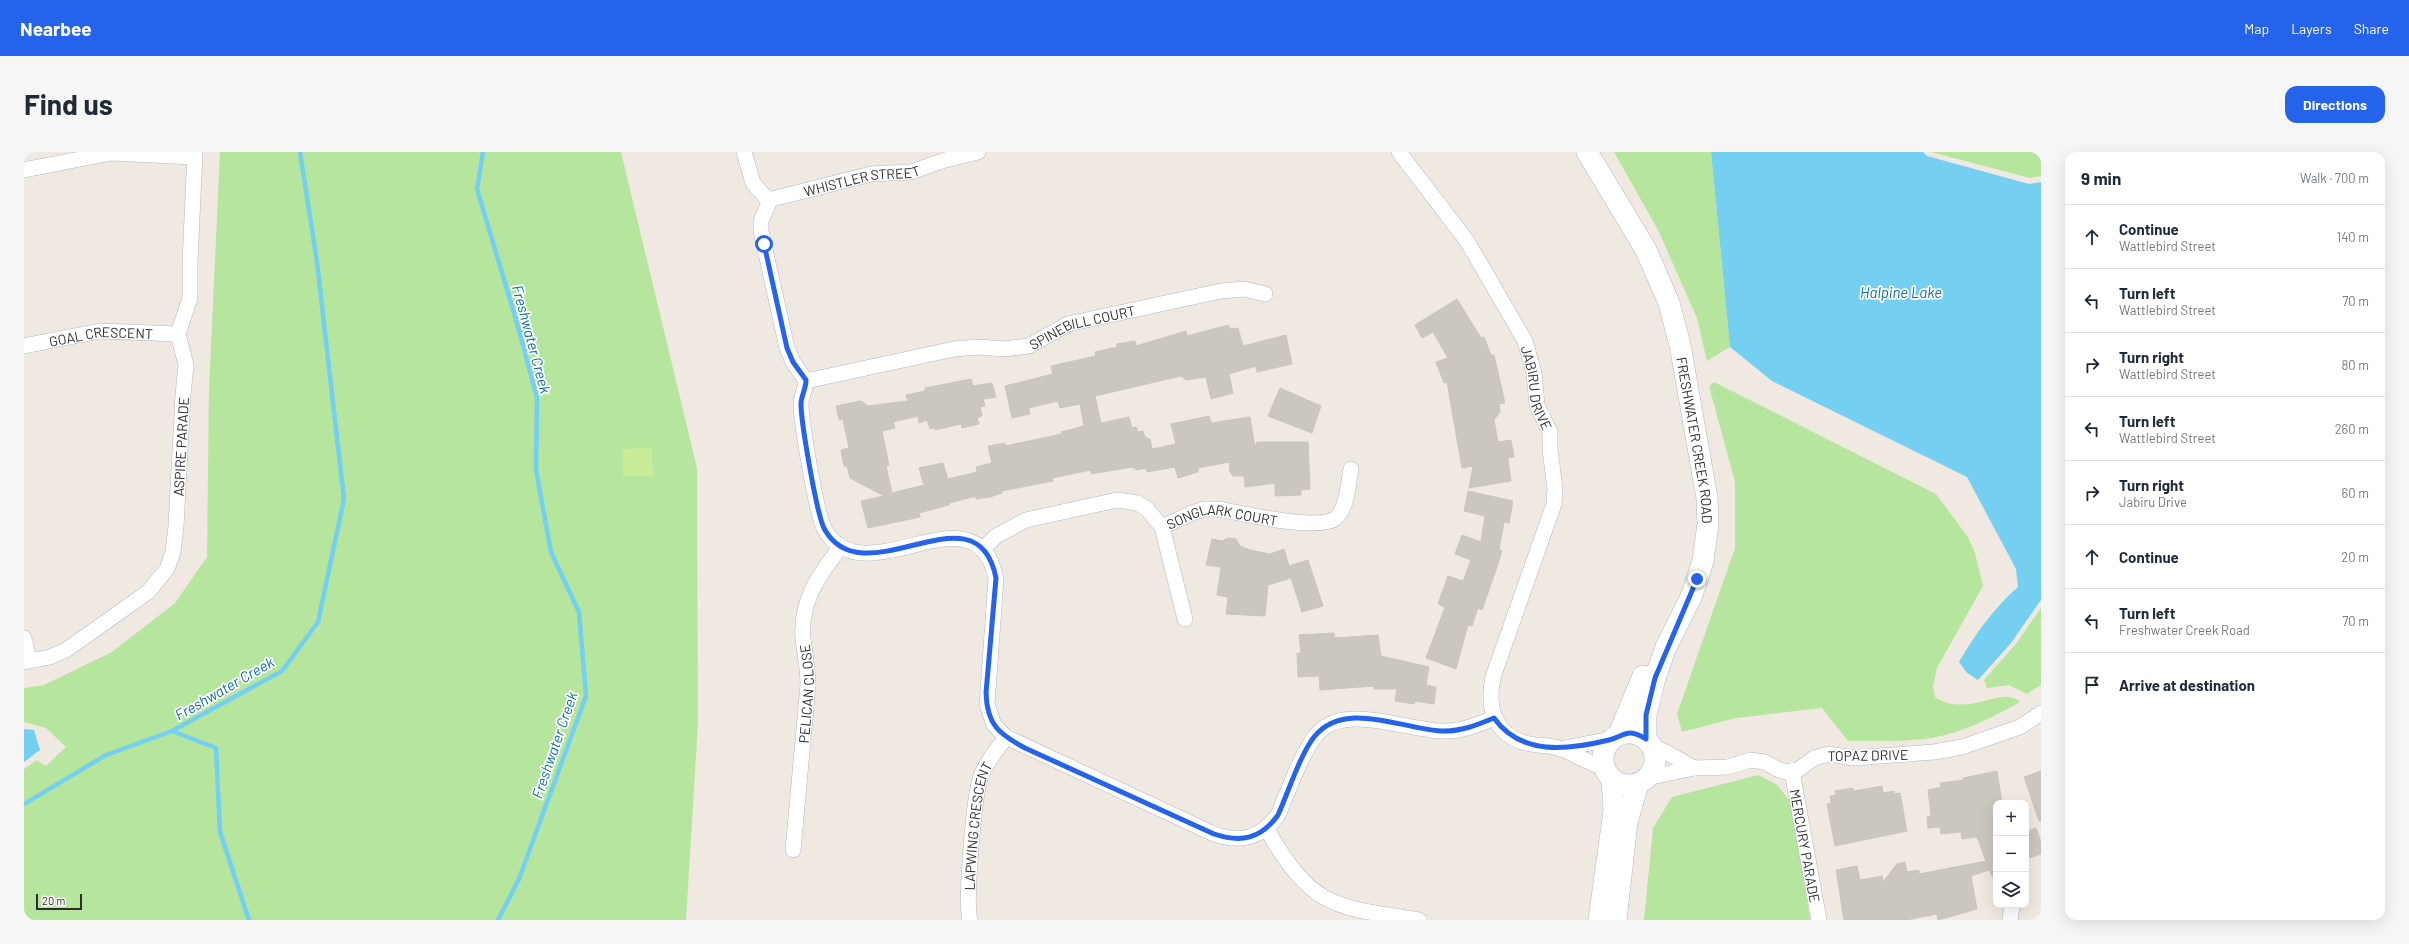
<!DOCTYPE html>
<meta charset="utf-8">
<style>
:root{--surface:#fff;--page:#f6f6f7;--text:#1f2937;--muted:#747a83;--line:#e0e1e3;--accent:#2563eb}
body{margin:0;font-family:Barlow,sans-serif;background:var(--page);color:var(--text)}
.controls{position:absolute;right:12px;bottom:12px;display:grid;overflow:hidden;border-radius:8px;box-shadow:0 4px 16px #0002}
.controls button{width:36px;height:36px;display:grid;place-items:center;padding:0;border:0;border-bottom:1px solid var(--line);background:var(--surface);color:var(--text);font:20px sans-serif}
.scale{position:absolute;left:12px;bottom:10px;width:46px;box-sizing:border-box;padding-left:4px;border:2px solid #2e2e2e;border-top:0;font-size:11px;line-height:14px;white-space:nowrap;color:#2e2e2e;-webkit-text-stroke:3px #fff;paint-order:stroke}
.stop{position:absolute;width:12px;height:12px;margin:-9px;border:3px solid #2563eb;border-radius:50%;background:#fff}
.stop.end{background:#2563eb;border-color:#fff;box-shadow:0 1px 4px #0008}
.list{margin:0;padding:0;list-style:none}
h2{display:flex;justify-content:space-between;align-items:center;height:52px;margin:0;padding:0 16px;font-size:17px}
h2 small{font-size:13px;font-weight:400;color:var(--muted)}
.list li{display:grid;grid-template-columns:26px 1fr auto;gap:12px;align-items:center;box-sizing:border-box;height:64px;padding:0 16px;border-top:1px solid var(--line)}
.list b{display:block;font-size:15px;white-space:nowrap}
.list p{margin:0;font-size:13px;white-space:nowrap;color:var(--muted)}
.list em{font-size:13px;font-style:normal;color:var(--muted)}
.icon{flex:none;width:22px;height:22px;fill:none;stroke:currentColor;stroke-width:2;stroke-linecap:round;stroke-linejoin:round}
.map{position:relative;flex:none;width:2017px;height:768px;overflow:hidden;border-radius:12px}
header{display:flex;align-items:center;gap:24px;box-sizing:border-box;height:56px;padding:0 20px;background:var(--accent);color:#fff}
header strong{font-size:19px}
nav{display:flex;gap:22px;margin-inline-start:auto;font-size:14px}
.intro{display:flex;align-items:center;justify-content:space-between;box-sizing:border-box;height:96px;padding:0 24px}
h1{margin:0;font-size:28px}
.button{padding:10px 18px;border-radius:12px;background:var(--accent);color:#fff;font-size:14px;font-weight:700}
main{display:flex;gap:24px;padding:0 24px}
aside{flex:1;background:var(--surface);border-radius:12px;box-shadow:0 4px 16px #0002}
.map>svg:first-child{display:block}
.green{fill:#b6e59e}
.pitch{fill:#c9ec9a}
.water{fill:#75cff0}
.lines{fill:none;stroke-linecap:round;stroke-linejoin:round}
.stream{stroke:#75cff0;stroke-width:4.5}
.building{fill:#cbc7bf;stroke:#cbc5ba}
.street-casing{stroke:#b4b7c1;stroke-width:16}
.secondary-casing{stroke:#b4b7c1;stroke-width:22}
.street{stroke:#fff;stroke-width:15}
.secondary{stroke:#fff;stroke-width:21}
.route{stroke:#2563eb;stroke-width:5}
.labels{text-anchor:middle;dominant-baseline:central;stroke-width:3.5;stroke-linejoin:round;paint-order:stroke}
.street-label{font-size:14px;fill:#2e2e2e;stroke:#fff}
.water-label{font-size:15px;font-style:italic;fill:#0d6fa3;stroke:#fff}
</style>
<header>
<strong>Nearbee</strong>
<nav><a>Map</a><a>Layers</a><a>Share</a></nav>
</header>
<div class="intro"><h1>Find us</h1><a class="button">Directions</a></div>
<main>
<div class="map">
<svg width="2017" height="768" viewBox="0 0 2017 768">
<rect width="100%" height="100%" fill="#efe9e1"/>
<path class="green" d="M196,0H597L673,316L674,571L662,768H0V617L13,608L22,614L42,595L22,576L0,570V536L20,533L88,500L151,451L183,405L185,237Z
M1590,0H1687L1706,195L1683,209L1673,166L1634,78Z
M1907,0H2017V24L2006,26Z
M1690,230L1912,342L1944,385L1951,401L1959,434L1913,516L1909,534L1911,545C1943,567 1979,532 1996,550C1971,564 1942,579 1913,585C1884,590 1853,589 1824,589L1798,556L1712,566L1658,580L1653,562L1711,396V330L1685,234Z
M2017,456V533L2003,542L1985,533L1963,536L1960,528L1991,493Z
M1734,623L1752,632L1768,651L1786,768H1620L1629,676L1648,645Z"/>
<path class="pitch" d="M628,296L629,324H599V297Z"/>
<path class="water" d="M1687,0H1899L1903,4L2005,32L2017,30V448L1987,491L1954,528L1943,521L1935,510C1952,481 1969,457 1994,435L1992,417L1943,325L1748,229L1706,195Z
M0,577L10,578L16,598L0,610Z"/>
<g class="lines">
<path class="stream" d="M459,0L453,37L493,171L513,246L512,318L527,400L555,460L562,544L495,727L474,768
M148,579L192,596L196,680L225,768
M0,652L82,603L148,579L258,519L294,470L320,347L293,110L276,0"/>
</g>
<path class="building" d="M1433,147L1457,186L1460,185L1467,203H1470L1481,251L1475,252L1476,260L1470,268L1474,290L1487,288L1490,305L1484,306L1487,329L1445,336L1449,314L1438,316L1423,230L1420,231L1412,210L1424,206L1409,180L1398,186L1391,173Z
M1204,173L1206,177L1214,176L1219,194L1262,183L1268,212L1233,220L1232,214L1205,222L1209,241L1187,247L1182,225L1162,228L1157,224L1071,244L1077,271L1105,265L1108,276L1112,275L1114,280L1119,279L1121,285L1126,287L1128,297L1152,292L1147,272L1185,264L1187,271L1226,265L1231,296L1233,290H1284L1286,337L1277,338V343L1251,344V331L1221,335L1220,324H1209L1206,320L1205,310L1174,316V320L1154,326L1151,315L1123,320L1122,316L1113,318L1108,315L1067,322V318L1028,326L1029,329L978,339V341L966,345L952,347V344L925,351V353L895,361L896,365L844,376L837,349L860,344L826,326L823,314H820L817,298L825,296L819,267L815,268L812,254L837,249L844,254L884,249L882,243L901,239V236L947,227L949,234L968,231L972,245L959,247L961,254L956,255L958,264L953,266L955,272L938,276L937,272L911,278L910,276L906,277L903,268L895,271L894,264L869,270L871,276L858,279L865,313L862,314L868,341L900,333L895,316L919,311L924,327L953,320L952,315L968,311L964,294L981,291V294L1038,282L1037,280L1060,274L1056,252L1036,256L1034,249L1005,256L1006,262L988,266L981,234L1029,222L1027,214L1072,204L1071,200L1093,195V192L1111,189L1112,194L1162,179L1163,184Z
M1256,236L1297,254L1288,281L1244,264Z
M1444,339L1489,349L1485,371L1480,370L1475,398L1478,399L1472,418L1458,458L1454,456L1448,474L1444,473L1432,517L1402,506L1421,455L1414,452L1424,424L1439,429L1447,408L1431,402L1438,383L1457,390L1461,364L1440,359Z
M1204,386L1212,387L1216,394L1226,398L1246,402L1260,397L1265,414L1284,408L1299,454L1278,460L1267,426L1244,433L1241,464L1202,462L1204,445L1193,443L1197,415L1182,413L1188,387L1198,389Z
M1310,481V486L1354,483L1357,504L1405,515L1402,533L1412,535L1410,552L1391,549L1390,552L1371,549L1373,537H1350V534L1296,538L1295,524L1274,525L1273,501H1277L1275,483Z
M1973,619L1978,651H1972V732L1965,718L1947,724L1953,757L1914,768L1913,762L1882,768H1820L1812,718L1833,714L1836,728L1858,724L1859,730L1873,712L1881,710L1883,720L1895,718V722L1962,709L1953,685L1938,687L1937,680L1917,682L1916,675L1904,676L1903,665L1907,664L1904,638L1917,635L1916,631L1940,628L1939,626Z
M2017,619V669H2015L2000,625Z
M1858,634L1859,641L1870,639V642L1876,641L1883,679L1811,694L1803,652L1807,651L1806,644L1812,643L1811,639L1829,636L1830,639Z
M2012,676L2017,690V702L2002,707V680Z"/>
<g class="lines">
<g class="street-casing">
<g id="street">
<path d="M720,0L729,31L744,48V53L737,69V79L763,196L769,210L782,229C782,237 777,244 777,252C777,269 793,366 801,378C841,447 953,330 972,427L963,552L970,573L982,585L1190,682C1217,691 1236,687 1254,663C1264,640 1278,599 1294,581C1321,551 1382,578 1417,579C1436,580 1453,573 1470,566"/>
<path id="s1" d="M1375,0L1443,89L1501,189L1510,221L1513,253L1526,280V297L1531,337L1530,352L1469,525C1463,553 1469,580 1498,590C1510,594 1523,593 1535,596C1551,601 1563,612 1580,615"/>
<path d="M0,18L87,1L171,5"/>
<path id="s2" d="M744,48L847,22L887,20L921,8L954,0"/>
<path id="s3" d="M0,194L76,179L154,182"/>
<path id="s4" d="M782,229L930,197L955,195L980,197L1005,194L1044,172L1197,139L1220,137L1241,142"/>
<path id="s5" d="M1138,375L1168,361L1180,357H1194C1217,361 1295,380 1312,366C1324,354 1324,332 1327,317"/>
<path d="M958,398L972,384L1002,368L1093,348L1113,351L1123,357L1138,375L1161,467"/>
<path d="M0,486L5,508"/>
<path id="s6" d="M0,510L26,505L42,498L124,440L143,417L149,400L152,374L159,243L162,213L154,182L166,146V110L171,0"/>
<path d="M1628,595L1640,599L1670,616"/>
<path d="M1536,597L1587,587"/>
<path id="s7" d="M1768,619L1795,768"/>
<path d="M1623,626L1670,616L1704,615L1726,608L1741,610L1753,617L1763,620L1774,618L1790,606L1805,602L1829,606L1910,600L1938,595L1996,575L2017,561"/>
<path d="M1242,676C1288,756 1309,755 1395,768"/>
<path id="s8" d="M769,698L784,533C784,517 781,503 779,487C776,450 794,424 816,396"/>
<path id="s9" d="M946,768C941,750 950,642 957,624C962,610 973,598 982,585"/>
<path d="M1986,768L1988,753"/>
</g>
</g>
<g class="secondary-casing">
<g id="secondary">
<path id="s10" d="M1563,0L1622,98L1645,151L1656,193L1683,346L1684,372L1679,409L1668,443L1642,495L1631,526L1622,563V587"/>
<circle cx="1605" cy="607" r="26"/>
<path d="M1595,582L1619,524"/>
<path d="M1575,768L1590,659L1588,627"/>
<path d="M1592,768L1603,670L1614,632"/>
</g>
</g>
<use href="#street" class="street"/>
<use href="#secondary" class="secondary"/>
</g>
<g class="lines">
<path class="route" d="M740,92L763,196L769,210L782,228C782,237 777,244 777,252C777,269 793,366 801,378C841,447 953,330 972,426L962,541C963,573 975,582 1001,596L1190,682C1217,691 1237,687 1254,663C1264,641 1276,603 1290,585C1320,547 1378,577 1417,579C1436,580 1453,573 1470,566C1497,604 1544,598 1585,588C1601,584 1603,575 1622,587V563L1631,526L1673,427"/>
</g>
<g class="labels">
<g class="street-label">
<text stroke="none"><textPath href="#s2" startOffset="96">WHISTLER STREET</textPath></text>
<text stroke="none"><textPath href="#s4" startOffset="284">SPINEBILL COURT</textPath></text>
<text stroke="none"><textPath href="#s3" startOffset="78">GOAL CRESCENT</textPath></text>
<text stroke="none"><textPath href="#s1" startOffset="276">JABIRU DRIVE</textPath></text>
<text stroke="none"><textPath href="#s10" startOffset="312">FRESHWATER CREEK ROAD</textPath></text>
<text stroke="none"><textPath href="#s6" startOffset="298">ASPIRE PARADE</textPath></text>
<text stroke="none"><textPath href="#s5" startOffset="63">SONGLARK COURT</textPath></text>
<text stroke="none"><textPath href="#s8" startOffset="157">PELICAN CLOSE</textPath></text>
<text transform="translate(1844 603) rotate(-1)">TOPAZ DRIVE</text>
<text stroke="none"><textPath href="#s9" startOffset="95">LAPWING CRESCENT</textPath></text>
<text stroke="none"><textPath href="#s7" startOffset="76">MERCURY PARADE</textPath></text>
</g>
<g class="water-label">
<text x="1877" y="140">Halpine Lake</text>
<text transform="translate(508 187) rotate(75)">Freshwater Creek</text>
<text transform="translate(200 536) rotate(-30)">Freshwater Creek</text>
<text transform="translate(530 593) rotate(-71)">Freshwater Creek</text>
</g>
</g>
</svg>
<div class="controls">
<button>+</button>
<button>−</button>
<button><svg class="icon" aria-label="layers" viewBox="0 0 24 24"><path d="M12 4l9 5-9 5-9-5zM3 14l9 5 9-5"/></svg></button>
</div>
<div class="scale">20 m</div>
<div class="stop" style="left:740px;top:92px"></div>
<div class="stop end" style="left:1673px;top:427px"></div>
</div>
<aside>
<h2>9 min<small>Walk · 700 m</small></h2>
<ul class="list">
<li><svg class="icon" aria-label="ahead" viewBox="0 0 24 24"><path d="M12 20V5M6 11l6-6 6 6"/></svg><div><b>Continue</b><p>Wattlebird Street</p></div><em>140 m</em></li>
<li><svg class="icon" aria-label="left" viewBox="0 0 24 24"><path d="M17 20v-9H6M10 6l-5 5 5 5"/></svg><div><b>Turn left</b><p>Wattlebird Street</p></div><em>70 m</em></li>
<li><svg class="icon" aria-label="right" viewBox="0 0 24 24"><path d="M7 20v-9h11M14 6l5 5-5 5"/></svg><div><b>Turn right</b><p>Wattlebird Street</p></div><em>80 m</em></li>
<li><svg class="icon" aria-label="left" viewBox="0 0 24 24"><path d="M17 20v-9H6M10 6l-5 5 5 5"/></svg><div><b>Turn left</b><p>Wattlebird Street</p></div><em>260 m</em></li>
<li><svg class="icon" aria-label="right" viewBox="0 0 24 24"><path d="M7 20v-9h11M14 6l5 5-5 5"/></svg><div><b>Turn right</b><p>Jabiru Drive</p></div><em>60 m</em></li>
<li><svg class="icon" aria-label="ahead" viewBox="0 0 24 24"><path d="M12 20V5M6 11l6-6 6 6"/></svg><div><b>Continue</b></div><em>20 m</em></li>
<li><svg class="icon" aria-label="left" viewBox="0 0 24 24"><path d="M17 20v-9H6M10 6l-5 5 5 5"/></svg><div><b>Turn left</b><p>Freshwater Creek Road</p></div><em>70 m</em></li>
<li><svg class="icon" aria-label="arrive" viewBox="0 0 24 24"><path d="M6 21V4h12l-3 4 3 4H6"/></svg><div><b>Arrive at destination</b></div></li>
</ul>
</aside>
</main>
